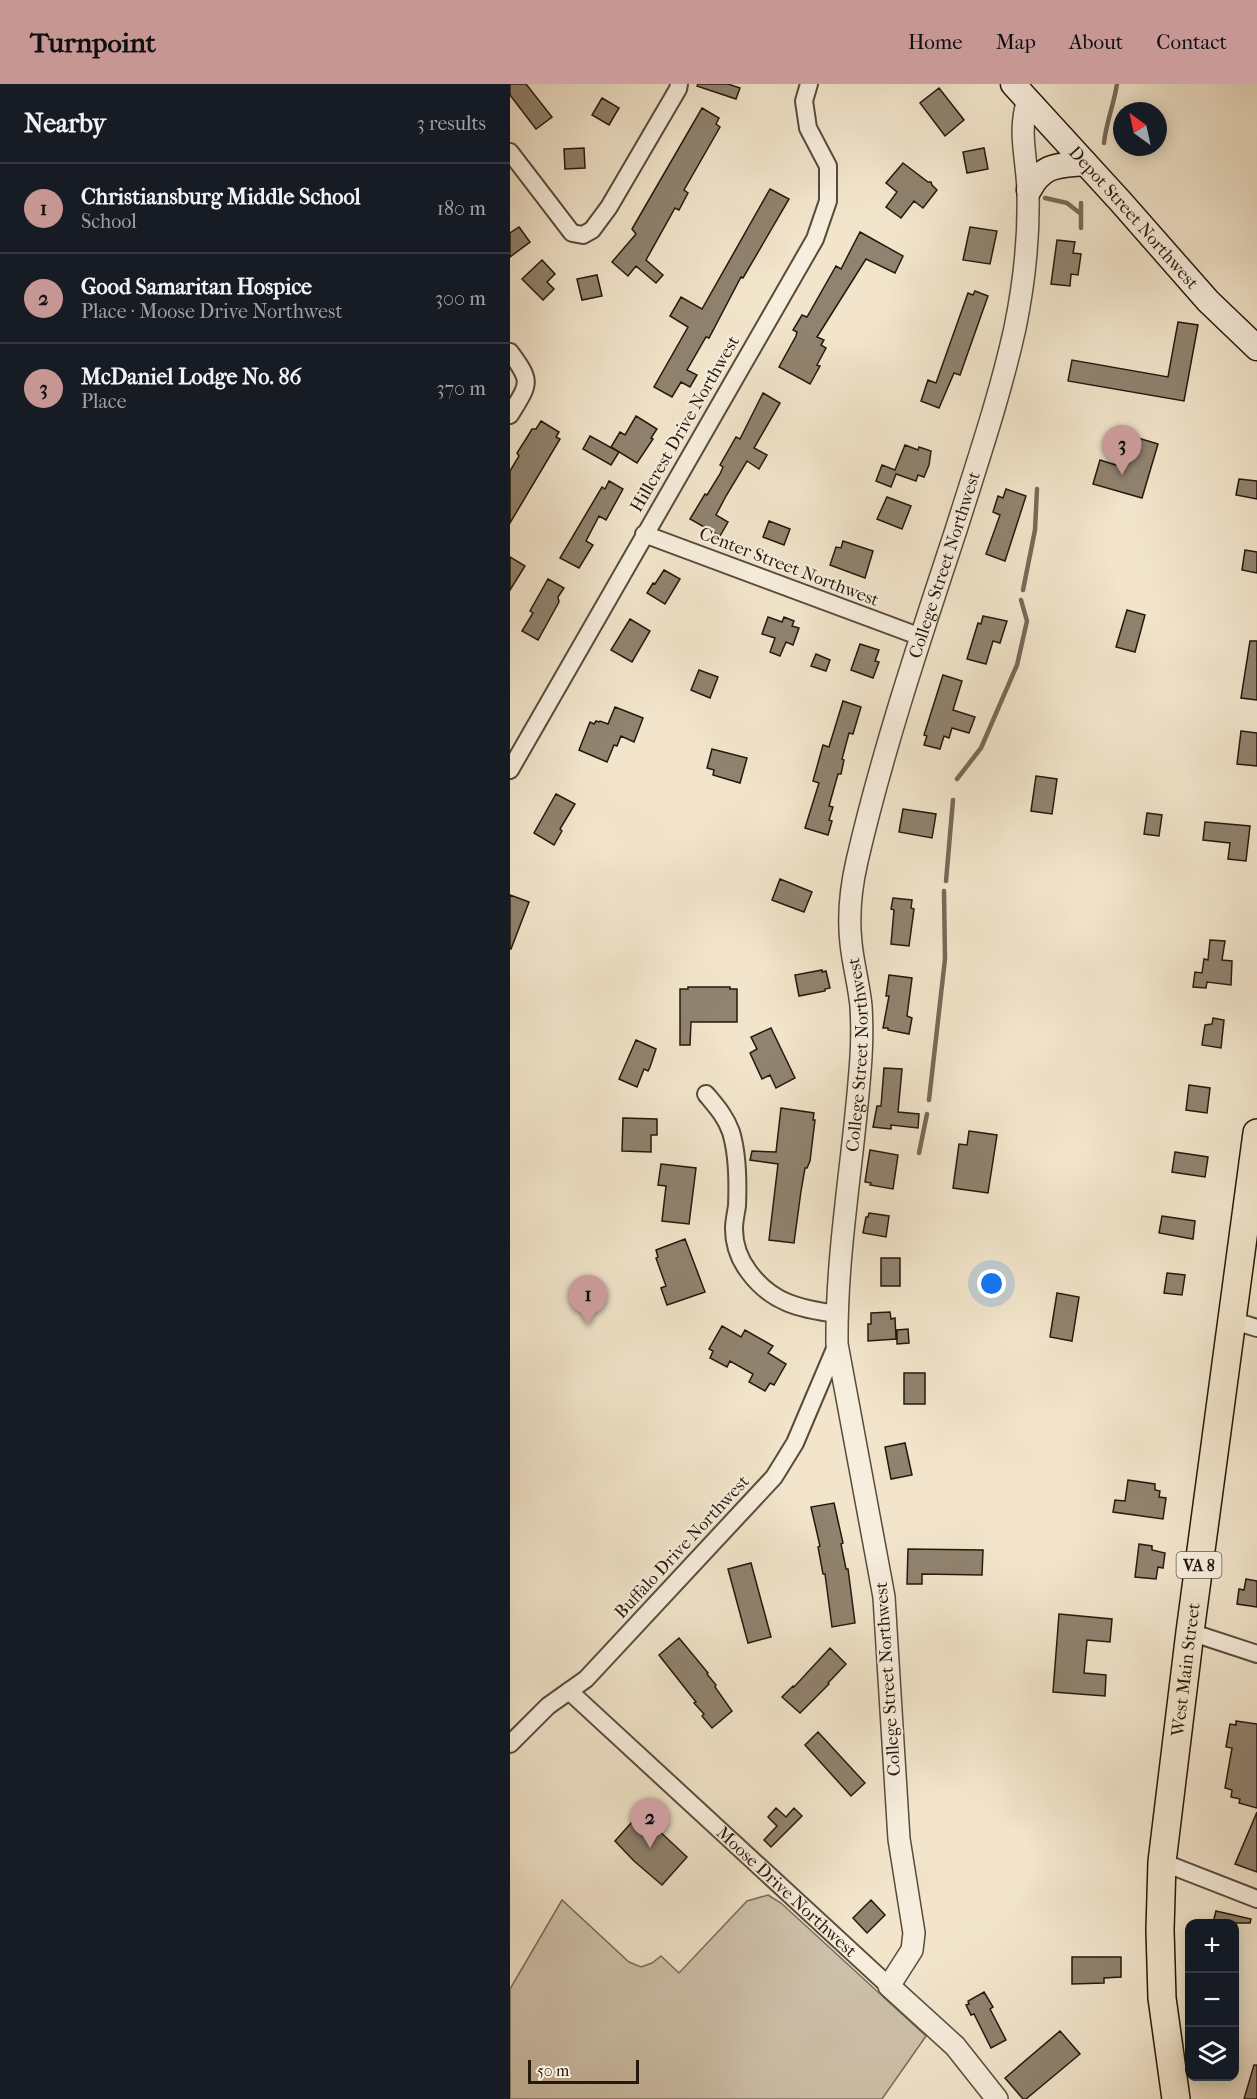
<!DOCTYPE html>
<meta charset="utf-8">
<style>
:root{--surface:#171b24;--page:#20242c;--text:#f1f3f6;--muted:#9ea1a6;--line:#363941;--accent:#c59692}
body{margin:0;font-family:"IM FELL French Canon",serif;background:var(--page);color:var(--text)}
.controls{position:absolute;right:18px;bottom:18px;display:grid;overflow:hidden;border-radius:12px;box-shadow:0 3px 15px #0003}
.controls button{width:54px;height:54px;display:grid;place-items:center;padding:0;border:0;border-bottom:2px solid var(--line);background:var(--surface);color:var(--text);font:30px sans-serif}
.compass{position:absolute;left:603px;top:18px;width:54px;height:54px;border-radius:50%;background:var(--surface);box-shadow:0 3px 15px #0003;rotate:327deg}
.scale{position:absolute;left:18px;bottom:15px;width:111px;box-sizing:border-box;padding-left:6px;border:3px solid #26180c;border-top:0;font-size:16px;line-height:21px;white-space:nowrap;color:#26180c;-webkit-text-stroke:4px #f7eedd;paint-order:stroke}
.you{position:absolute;left:482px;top:1200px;width:21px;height:21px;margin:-15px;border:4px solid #fff;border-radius:50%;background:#1a73e8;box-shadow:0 0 0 9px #1a73e833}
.badge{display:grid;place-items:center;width:39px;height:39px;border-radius:50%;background:var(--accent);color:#111;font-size:20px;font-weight:700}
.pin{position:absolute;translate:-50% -50px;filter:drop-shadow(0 2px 3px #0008)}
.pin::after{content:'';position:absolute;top:32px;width:21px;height:18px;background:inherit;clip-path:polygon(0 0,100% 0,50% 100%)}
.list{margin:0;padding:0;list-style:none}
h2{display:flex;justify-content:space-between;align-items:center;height:78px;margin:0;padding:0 24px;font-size:26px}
h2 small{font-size:20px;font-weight:400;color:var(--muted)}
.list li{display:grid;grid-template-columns:39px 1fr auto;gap:18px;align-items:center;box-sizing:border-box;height:90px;padding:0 24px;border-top:2px solid var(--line)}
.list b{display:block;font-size:22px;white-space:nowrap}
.list p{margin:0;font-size:20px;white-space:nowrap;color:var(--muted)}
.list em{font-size:20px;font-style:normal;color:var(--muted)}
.icon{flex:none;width:33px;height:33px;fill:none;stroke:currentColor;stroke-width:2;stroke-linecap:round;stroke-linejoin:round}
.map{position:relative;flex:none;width:747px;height:2015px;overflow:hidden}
header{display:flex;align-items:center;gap:36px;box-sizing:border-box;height:84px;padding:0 30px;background:var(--accent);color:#111}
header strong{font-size:28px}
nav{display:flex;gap:33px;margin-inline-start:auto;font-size:21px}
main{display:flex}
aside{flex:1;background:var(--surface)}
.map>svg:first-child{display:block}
.green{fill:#cfc2ab;stroke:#7a6d5c;stroke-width:1.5}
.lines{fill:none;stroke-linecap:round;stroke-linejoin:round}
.stream{stroke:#776958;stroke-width:4.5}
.building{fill:#90836f;stroke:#26180c;stroke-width:1.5}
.minor-casing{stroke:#594b3c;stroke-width:20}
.tertiary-casing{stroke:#594b3c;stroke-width:24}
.secondary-casing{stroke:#26180c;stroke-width:27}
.primary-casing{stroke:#26180c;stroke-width:30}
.minor{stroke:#f7eedd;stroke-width:16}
.tertiary{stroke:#f7eedd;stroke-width:21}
.secondary{stroke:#f7eedd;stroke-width:24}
.primary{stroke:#f2e5cb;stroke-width:27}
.labels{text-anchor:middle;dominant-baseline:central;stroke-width:4.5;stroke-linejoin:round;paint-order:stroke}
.shield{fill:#f7eedd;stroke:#65584b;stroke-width:1.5}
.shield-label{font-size:16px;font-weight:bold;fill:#26180c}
.street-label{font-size:18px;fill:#26180c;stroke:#f7eedd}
</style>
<header>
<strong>Turnpoint</strong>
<nav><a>Home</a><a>Map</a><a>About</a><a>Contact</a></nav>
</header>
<main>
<aside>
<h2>Nearby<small>3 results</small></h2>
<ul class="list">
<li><span class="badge">1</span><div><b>Christiansburg Middle School</b><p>School</p></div><em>180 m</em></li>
<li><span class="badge">2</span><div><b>Good Samaritan Hospice</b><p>Place · Moose Drive Northwest</p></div><em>300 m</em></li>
<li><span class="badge">3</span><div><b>McDaniel Lodge No. 86</b><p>Place</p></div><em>370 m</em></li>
</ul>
</aside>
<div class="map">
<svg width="747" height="2015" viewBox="0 0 747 2015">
<rect width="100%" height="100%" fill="#f2e5cb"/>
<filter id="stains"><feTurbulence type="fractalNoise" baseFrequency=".00333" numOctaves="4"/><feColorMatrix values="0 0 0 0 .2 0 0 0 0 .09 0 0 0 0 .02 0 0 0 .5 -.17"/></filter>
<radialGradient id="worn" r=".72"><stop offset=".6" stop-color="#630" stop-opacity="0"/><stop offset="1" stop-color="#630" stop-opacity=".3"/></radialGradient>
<path class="green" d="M258,1811L271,1819L416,1952L372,2015H0V1905L52,1816L119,1878L131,1883L142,1879L151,1872L169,1889L237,1817Z"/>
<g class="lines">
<path class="stream" d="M594,59C596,39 604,20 607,0
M535,114L557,119L571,130
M571,144V119
M513,506L525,446L527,405
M447,695L471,664L507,581L517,537L511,516
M436,797L443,716
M419,1016L435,875L434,807
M409,1069L417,1030"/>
</g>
<path class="building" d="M0,0H16L42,33L26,45L0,11Z
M188,0H218L230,4L226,15L187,2Z
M429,4L454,36L435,52L410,19Z
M92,14L109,24L99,41L82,31Z
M192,24L209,34L206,40L210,43L174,106L178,109L169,126L165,124L136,176L153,191L146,199L126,182L118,192L102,178L126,150L122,145Z
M74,64L75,84L55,85L54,65Z
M474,64L478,85L457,89L453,68Z
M393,79L418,98H421L422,101L427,106L413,124L404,117L391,134L376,123L387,108L376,99Z
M260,105L279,115L233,194L231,193L199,254L196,253L177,286L187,291L180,303L171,298L162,313L144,303L178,243L160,232L171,213L192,225Z
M9,143L20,158L0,173V149Z
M460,143L487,147L480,180L453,176Z
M350,148L393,172L385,189L356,175L307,253L314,256L311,261L316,264L307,281L310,282L300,300L269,283L286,252L287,248L283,246L292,231L297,233L326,182L331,185Z
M547,156L565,158L563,169L571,170L568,191L561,190L560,202L541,200Z
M32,176L45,190L37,198L44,205L33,216L12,195Z
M87,191L92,212L72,216L67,195Z
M465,207L478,212L450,291L444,289L429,324L411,317L418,296L426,299L458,209L463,211Z
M668,238L688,241L674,317L558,297L562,276L658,293Z
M253,309L270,319L244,364L257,371L249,385L237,377L216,412L206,431L218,438L210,452L180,435L195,410L197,411L210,390L213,383L210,381L226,353L230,355Z
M126,332L147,345L141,354L143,355L127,379L101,363L110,348L115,351Z
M31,337L49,348L46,353L50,355L0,439V387L9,372L7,369L16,355L22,345H26Z
M618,351L648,360L632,414L583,400L590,376L609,382Z
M80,352L109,368L101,381L73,365Z
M395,361L408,366L409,363L421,367L419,381L414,393L408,391L406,397L386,390L381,403L366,397L372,381L385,386Z
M729,395L747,397V415L726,411Z
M99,397L113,405L96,436L89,432L76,457L83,461L69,484L50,474L92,403L95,405Z
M496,405L516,412L495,477L476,470L490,431L483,428L488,412L493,414Z
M377,413L401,422L392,445L367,435Z
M259,437L280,445L274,461L253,453Z
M333,457L363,467L355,494L320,481L326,463L331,464Z
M735,466L747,468V489L732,486Z
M0,473L15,482L0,506Z
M154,486L170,495L155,520L137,509L143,499L145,500Z
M38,495L54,504L48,513L49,518L28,556L12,547L23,529L20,527Z
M617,526L635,531L625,568L606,563Z
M473,532L497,537L490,559L483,557L476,580L457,575L468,539L471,540Z
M258,533L272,538L274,533L284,537L282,542L289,544L283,561L276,558L270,572L260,568L265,554L252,550Z
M120,535L140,547L122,578L101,566Z
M740,557H747V616L731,614Z
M350,560L369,566L365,577L369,578L363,594L341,586Z
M306,570L320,576L316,587L301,582Z
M189,586L208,593L200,614L181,606Z
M433,591L452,597L443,626L465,633L459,649L442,644L439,654L434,652L430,665L414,661L417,652L414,651Z
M333,617L351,623L343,650L339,649L332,675L334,676L331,690H328L319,722L323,723L319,736L322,737L318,751L295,744L309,699L303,697L313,661L319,663Z
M105,623L133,634L124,658L111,652L107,662L104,661L97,678L69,666L80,638L84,640L86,637L89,638L90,637L98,640Z
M731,647L747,649V682L727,680Z
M202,665L237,674L230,699L203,691L204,686L197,684Z
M526,692L547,695L542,730L521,727Z
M46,710L65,720L50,745L52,747L44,761L24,749Z
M393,725L426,730L422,754L389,748Z
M637,729L652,731L649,752L634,750Z
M695,738L740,742L736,777L718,775L720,759L693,756Z
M270,795L302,808L294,828L262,816Z
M0,811L19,818L1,865H0Z
M383,814L402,816L401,824L404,825L399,862L381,860L384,826L381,825Z
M700,856L715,857L712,876L722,877L721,901L697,898L696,904L683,903L685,888L692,889L694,875L698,876Z
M312,886V888L316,887L320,904L315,905V907L289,912L285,891Z
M379,891L402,894L397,932L402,934L399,950L378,946V944H373L379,912H376Z
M178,903H220V905H227V938H181L180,961H170V905H178Z
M703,934L714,936L711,964L692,961L695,941L702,940Z
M261,944L285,994L266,1004L260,991L252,995L240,969L247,965L241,953Z
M126,956L146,965L140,983L138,987L134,985L127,1003L109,995Z
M374,984L392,985L388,1028L409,1030L408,1044L381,1041V1045L363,1043L367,1022H371Z
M679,1001L700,1004L697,1029L676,1026Z
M271,1024L304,1029L303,1036H305L300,1077L297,1084H295L291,1107L284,1159L259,1156L268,1080L240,1076L242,1067L266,1068Z
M113,1034L147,1035V1051H141V1068L112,1067Z
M459,1047L487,1051L478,1109L443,1104L449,1060L457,1061Z
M360,1066L388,1071L383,1105L360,1101L361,1099L355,1098Z
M665,1068L698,1073L695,1093L662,1088Z
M151,1080L186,1084L179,1140L152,1137L156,1102L148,1101Z
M359,1129L379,1132L376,1153L353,1149L356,1133H358Z
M652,1132L685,1137L683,1155L649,1149Z
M175,1155L195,1208L157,1221L151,1204L156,1202L146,1174L148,1173L146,1166Z
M371,1174H390V1202H371Z
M657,1189L675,1191L672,1211L654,1209Z
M547,1209L569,1213L562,1257L540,1253Z
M380,1228L381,1235L385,1234L386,1255L358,1257V1240H361V1229Z
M212,1242L231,1253L235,1246L263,1262L258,1269L276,1280L264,1301L260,1299L255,1307L239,1298L243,1290L220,1277L217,1283L200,1274L203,1267L199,1265Z
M398,1245L399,1259L387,1260V1246Z
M394,1289H415V1320H394Z
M395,1359L402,1391L381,1395L375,1363Z
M618,1396L645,1400V1406L650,1407L649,1413L656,1414L653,1435L603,1428L605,1416L615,1417Z
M324,1419L333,1459L331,1460L336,1485H338L345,1539L322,1543L315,1490H313L308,1463L310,1462L301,1423Z
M629,1460L642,1462V1466L655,1469L653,1484L648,1483L646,1495L625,1493Z
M398,1465L473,1466L472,1491L412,1490V1500H397Z
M241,1479L261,1553L238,1559L218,1485Z
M736,1495L747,1497V1523L727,1520L729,1505L734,1506Z
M549,1530L602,1535L600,1558L577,1556L574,1589L596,1591L595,1612L543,1608Z
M169,1554L198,1589L197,1590L206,1601L205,1603L222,1627L202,1644L192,1632L194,1630L184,1619L186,1618L149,1571Z
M320,1564L336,1580L318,1599L319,1600L290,1629L272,1613L283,1602L284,1603Z
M726,1637L747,1640V1724L729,1719L730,1715L721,1713L722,1706L715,1704L722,1664L716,1663L720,1640L726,1641Z
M308,1648L355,1699L341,1712L295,1661Z
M266,1724L276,1733L284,1724L292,1732L261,1763L254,1756L267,1742L258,1733Z
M747,1728V1788L725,1780Z
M130,1729L177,1773L152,1801L124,1777L105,1757Z
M361,1816L375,1831L357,1849L343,1834Z
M706,1827L741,1835L740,1839H703Z
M562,1873H611V1893L594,1894V1899L562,1900Z
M474,1908L483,1923L480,1925L496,1956L481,1964L464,1930L461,1931L456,1921L459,1920L458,1917Z
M550,1947L570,1970L516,2015H513L495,1994Z
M744,1981H747V2015H734Z"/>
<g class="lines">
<g class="minor-casing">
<g id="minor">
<path d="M0,68L62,149L73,151L82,146L99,123L168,5L169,0"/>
<path d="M0,268C23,299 19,299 0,331"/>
<path d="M134,450L411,553"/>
<path d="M0,686L305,155L318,117V82L298,44L294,17L299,0"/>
<path d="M196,1010C206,1022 216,1033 221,1048C228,1071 228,1098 227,1122C226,1129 224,1137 224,1145C224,1161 229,1175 239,1188C262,1219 290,1225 327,1230"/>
<path d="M721,1236L747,1244"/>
<path d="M680,1548L747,1570"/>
<path id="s1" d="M59,1607L379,1902"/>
<path d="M0,1660L38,1622L76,1595L264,1393L285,1359L327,1260"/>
<path d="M652,1778L747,1815"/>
</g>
</g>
<g class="tertiary-casing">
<g id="tertiary">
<path id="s2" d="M487,2015L445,1962L379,1902L402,1866L404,1849L389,1755L374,1513L327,1260C326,1164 345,1069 351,973C352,957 352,939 351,922C349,901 343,880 341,859C338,832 341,803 347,777C373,665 410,555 446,446C467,379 490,312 505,244C514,200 519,155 518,110C518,77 507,49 518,16"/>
</g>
</g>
<g class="secondary-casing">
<g id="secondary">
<path id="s3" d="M503,0L611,118L698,217L747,264"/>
<path d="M519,106C533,80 547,82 575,79"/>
</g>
</g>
<g class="primary-casing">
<g id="primary">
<path id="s4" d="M666,2015L652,1914L650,1846L652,1778L680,1548L747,1049"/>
</g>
</g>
<use href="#minor" class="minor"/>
<use href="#tertiary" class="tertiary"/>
<use href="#secondary" class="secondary"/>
<use href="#primary" class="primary"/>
</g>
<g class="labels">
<rect class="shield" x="666.5" y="1468" width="45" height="26" rx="4.5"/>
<g class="shield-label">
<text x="689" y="1481">VA 8</text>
</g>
<g class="street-label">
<text stroke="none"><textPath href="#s3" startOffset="180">Depot Street Northwest</textPath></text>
<text transform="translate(175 340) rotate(-60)">Hillcrest Drive Northwest</text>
<text stroke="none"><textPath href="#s2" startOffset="1606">College Street Northwest</textPath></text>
<text transform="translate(279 483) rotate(21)">Center Street Northwest</text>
<text stroke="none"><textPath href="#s2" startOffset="1102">College Street Northwest</textPath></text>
<text transform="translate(172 1463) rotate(-47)">Buffalo Drive Northwest</text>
<text stroke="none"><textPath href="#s4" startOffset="432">West Main Street</textPath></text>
<text transform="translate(378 1595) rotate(-94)">College Street Northwest</text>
<text stroke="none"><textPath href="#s1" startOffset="296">Moose Drive Northwest</textPath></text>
</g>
</g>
<rect width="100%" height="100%" filter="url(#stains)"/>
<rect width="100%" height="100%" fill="url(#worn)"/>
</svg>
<div class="controls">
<button>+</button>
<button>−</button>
<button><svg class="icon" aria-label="layers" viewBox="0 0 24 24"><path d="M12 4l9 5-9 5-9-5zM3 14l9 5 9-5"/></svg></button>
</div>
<svg class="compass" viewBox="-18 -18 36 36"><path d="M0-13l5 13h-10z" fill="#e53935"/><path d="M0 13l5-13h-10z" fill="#9ea1a6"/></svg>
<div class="scale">50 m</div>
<div class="you"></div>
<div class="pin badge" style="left:78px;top:1241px">1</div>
<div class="pin badge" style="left:140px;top:1764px">2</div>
<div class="pin badge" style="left:612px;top:391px">3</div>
</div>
</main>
